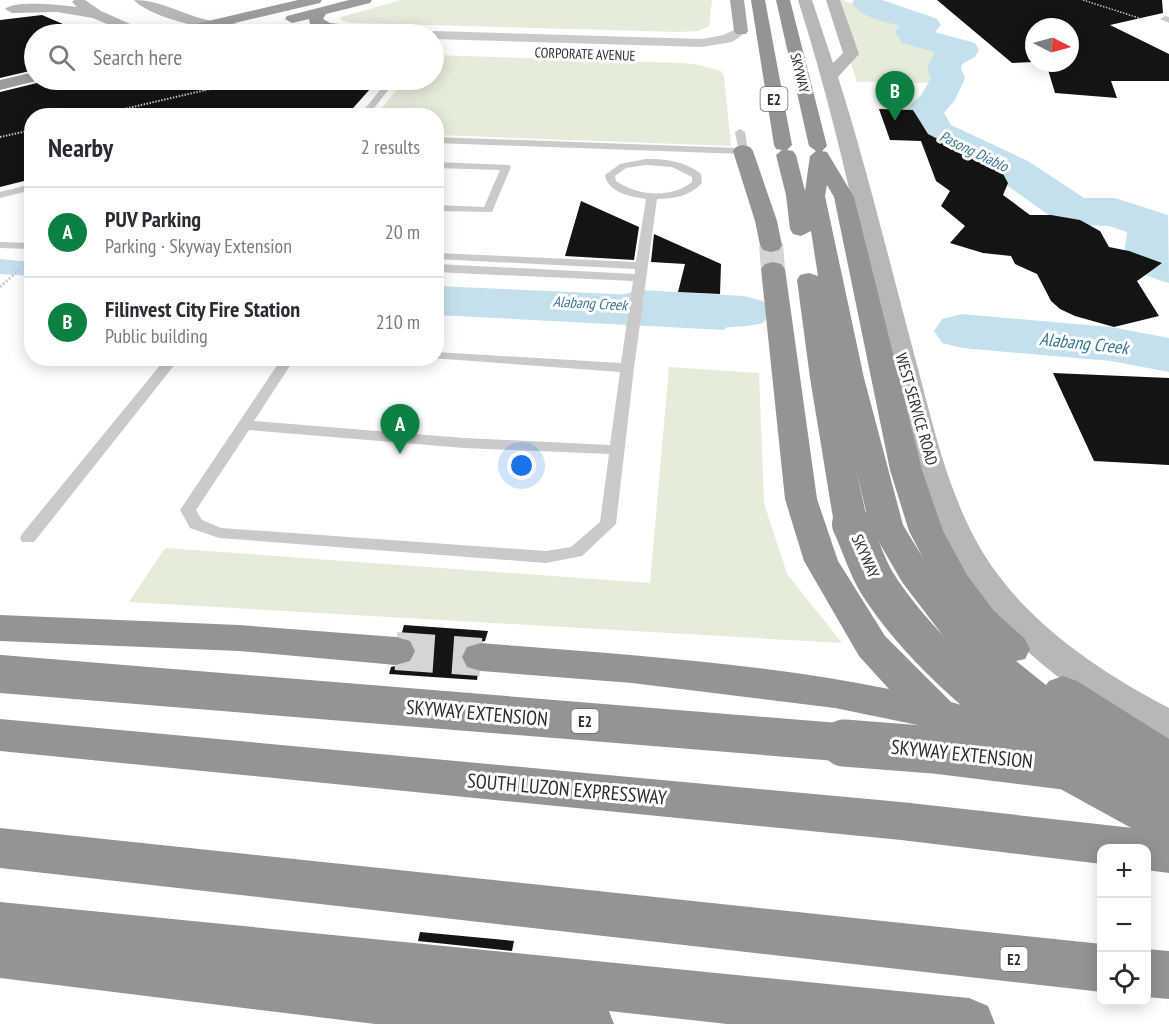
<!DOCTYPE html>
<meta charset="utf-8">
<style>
:root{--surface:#fff;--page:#f7f7f7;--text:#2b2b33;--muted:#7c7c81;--line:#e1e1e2;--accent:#0b8043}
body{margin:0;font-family:"PT Sans Narrow",sans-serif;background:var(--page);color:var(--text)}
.controls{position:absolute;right:18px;bottom:18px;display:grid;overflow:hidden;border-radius:12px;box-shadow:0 3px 15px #0003}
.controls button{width:54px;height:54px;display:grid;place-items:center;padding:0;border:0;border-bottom:2px solid var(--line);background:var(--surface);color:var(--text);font:30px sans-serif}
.compass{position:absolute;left:1025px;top:18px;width:54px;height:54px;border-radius:50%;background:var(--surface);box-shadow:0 3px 15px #0003;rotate:96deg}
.you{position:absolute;left:522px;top:466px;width:21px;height:21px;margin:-15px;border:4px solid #fff;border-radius:50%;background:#1a73e8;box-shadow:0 0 0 9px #1a73e833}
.badge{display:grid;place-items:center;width:39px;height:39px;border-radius:50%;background:var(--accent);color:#fff;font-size:20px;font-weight:700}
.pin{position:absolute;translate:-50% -50px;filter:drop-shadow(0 2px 3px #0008)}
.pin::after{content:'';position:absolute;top:32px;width:21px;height:18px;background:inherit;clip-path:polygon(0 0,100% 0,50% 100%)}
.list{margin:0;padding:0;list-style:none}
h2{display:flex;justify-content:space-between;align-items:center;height:78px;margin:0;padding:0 24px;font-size:26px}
h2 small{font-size:20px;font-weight:400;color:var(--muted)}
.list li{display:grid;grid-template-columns:39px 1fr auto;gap:18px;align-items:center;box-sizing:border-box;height:90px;padding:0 24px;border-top:2px solid var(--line)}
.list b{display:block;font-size:22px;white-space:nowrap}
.list p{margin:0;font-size:20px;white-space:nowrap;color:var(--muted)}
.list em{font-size:20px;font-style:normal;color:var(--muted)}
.icon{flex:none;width:33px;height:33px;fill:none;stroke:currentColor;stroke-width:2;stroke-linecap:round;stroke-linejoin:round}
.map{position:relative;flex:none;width:1169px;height:1024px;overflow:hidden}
.search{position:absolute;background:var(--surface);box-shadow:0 3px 15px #0003;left:24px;top:24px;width:420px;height:66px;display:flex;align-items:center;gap:15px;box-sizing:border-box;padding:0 21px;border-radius:33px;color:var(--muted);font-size:22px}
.panel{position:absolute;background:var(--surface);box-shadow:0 3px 15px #0003;left:24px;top:108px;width:420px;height:258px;border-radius:24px}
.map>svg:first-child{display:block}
.green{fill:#e5ecda}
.water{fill:#c5e0ed}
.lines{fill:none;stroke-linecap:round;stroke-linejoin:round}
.river{fill:#c5e0ed;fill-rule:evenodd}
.building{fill:#141414}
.motorway-tunnel-far1{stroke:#d5d5d5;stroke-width:24;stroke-dasharray:24 12;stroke-linecap:butt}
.motorway-tunnel{stroke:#d5d5d5;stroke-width:38;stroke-dasharray:38 19;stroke-linecap:butt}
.path-far2{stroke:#cacaca;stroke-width:1.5;stroke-dasharray:1.5 1.5;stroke-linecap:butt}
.path-far1{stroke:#cacaca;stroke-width:2;stroke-dasharray:1.5 1.5;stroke-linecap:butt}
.path{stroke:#cacaca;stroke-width:3;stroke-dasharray:2 2;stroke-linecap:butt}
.service{fill:#cacaca;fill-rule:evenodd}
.pedestrian{fill:#cacaca;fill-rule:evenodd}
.minor{fill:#cacaca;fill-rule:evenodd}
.secondary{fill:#b7b7b7;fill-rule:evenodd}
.primary{fill:#a5a5a5;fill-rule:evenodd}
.trunk{fill:#9c9c9c;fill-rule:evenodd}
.motorway{fill:#949494;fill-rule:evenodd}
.motorway-bridge-far1{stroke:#949494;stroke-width:38}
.motorway-bridge{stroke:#949494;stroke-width:47}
.labels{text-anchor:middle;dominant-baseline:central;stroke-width:6;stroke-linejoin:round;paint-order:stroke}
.far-street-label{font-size:14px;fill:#2d2d2d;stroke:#fff}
.shield{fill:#fff;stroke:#6c6c6c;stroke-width:1.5}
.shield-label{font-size:15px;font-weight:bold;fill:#2d2d2d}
.far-water-label{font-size:15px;font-style:italic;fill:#387592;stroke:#fff}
.street-label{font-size:16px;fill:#2d2d2d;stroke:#fff}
.water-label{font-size:18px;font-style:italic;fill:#387592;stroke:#fff}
.near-street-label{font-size:20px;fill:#2d2d2d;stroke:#fff}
</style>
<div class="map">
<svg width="1169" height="1024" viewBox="0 0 1169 1024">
<rect width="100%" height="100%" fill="#fff"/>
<path class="green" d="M401,0H712L709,26L699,31L679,32L352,23L340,20L341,17Z
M831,0H842L871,11L919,23L906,32L908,38L958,50L938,59V83L857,82Z
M434,55L683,63L699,65L721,71L724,77L731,146L437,135L436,116L376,115L405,80H434Z
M669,367L759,373L764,503L787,574L842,643L129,602L165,548L650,583Z"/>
<path class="water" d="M0,259L31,262V276L0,274Z
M436,286L727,299L737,312L724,330L437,315Z"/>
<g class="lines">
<path class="river" d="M854,0H882L929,16L937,19L941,25L935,32L975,43L979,50L975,57L962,64L961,68L965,78L955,100L944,113L951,125L1028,161L1084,198H1115L1168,215L1169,283C1154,279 1128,270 1125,253C1124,246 1127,238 1127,232L1109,226L1073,225L1057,221L998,179L921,141L905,111L922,94L931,78L927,68L935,52L902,43L895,32L900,26C883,21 862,18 852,3Z
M640,290L744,296L763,301L771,312L763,323C729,332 655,326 621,317L613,306L621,295Z
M962,314L1111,327L1169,338V372L1111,361L962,348L942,343L934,331L942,319Z"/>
</g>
<path class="building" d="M937,0H1162L1163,13L1110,25L1169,54V81H1111L1117,98L1055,93L1046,63H1070V27H1034V62L1012,63Z
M42,15L86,34H34V70L0,78V20Z
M42,80H378L346,116H32V179L0,187V92L41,82Z
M879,109L913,110L928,134L1002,172L1008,183L1003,195L1030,215H1051L1080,220L1100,231L1109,247L1129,251L1162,263L1137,281L1159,316L1114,327L1075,316L1060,309L1051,301L1037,274L1015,264L1011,256L983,253L950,243L965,226L941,206L950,191L936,181L921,141L890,140Z
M581,201L639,227L634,260L565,256Z
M654,234L721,264L720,294L678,292L685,264L651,262Z
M1053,373L1169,378V465L1094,461Z
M404,625L488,631L485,641L466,645L460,656L465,668L478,673L477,680L389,674L391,667L411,663L417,652L412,640L401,636Z
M420,932L514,941L512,951L418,941Z"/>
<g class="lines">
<path class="motorway-tunnel-far1" d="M771,245L773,269"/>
<path class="motorway-tunnel" d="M396,651L481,657"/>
<path class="path-far2" d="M1083,0L1142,19
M204,90L225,85L356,89"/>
<path class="path-far1" d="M342,89H356
M94,116L210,89
M0,137L32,130"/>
<path class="path" d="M0,287L20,269"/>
<path class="service" d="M388,80H396L368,116H359Z
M740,129L745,132L748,151L743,154L436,143V137L738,148L735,132Z
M646,159C666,159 685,161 701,174L702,183C690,196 674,199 657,199L634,368L616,524L582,556L546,563L219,538L190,528L180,510L282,358H295L254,421L464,438L610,445L620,372L431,358H436V352L621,363L633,281L436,272V264L635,274V269L436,259V253L636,262L646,199C631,197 607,192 605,175L620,164ZM646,165L672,167L692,177V182C670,199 638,196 616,181L615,176L626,168ZM249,430L464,448L609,454L600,522L571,547L546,551L221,528L202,520L196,510Z
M436,162L509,165L511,167L492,212L436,211V205L484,207L500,170L436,168Z
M32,184V190L0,198V192Z
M0,242L32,243V249L0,248Z
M166,358H180L34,542H22L20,538L22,534Z"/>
<path class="pedestrian" d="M1165,16L1169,17V23L1160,19Z"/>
<path class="minor" d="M245,26L398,30L405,34L240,33L238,30L240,27Z
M741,27L748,31L732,42L702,47L434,39V34H427L434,31L702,39L723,35Z"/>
<path class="secondary" d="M74,0H85L101,11L146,31L148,34H130L93,18L57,12L12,13L5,9C15,0 62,5 77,7L72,2Z
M134,0C160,0 182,14 207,20C219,23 244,21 252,30L245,34C218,31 152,20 134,0Z
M798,0H812L833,63L843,53L826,0H840L859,54L838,77C868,171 891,269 917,365C935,433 952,510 993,568C1037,630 1103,673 1169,708V743C1134,732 1100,708 1071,687C1040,663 1009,638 985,607C909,509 892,376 865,259C846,172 825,85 798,0Z"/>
<path class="primary" d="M730,0H744L748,31L746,34H736L734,31Z"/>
<path class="trunk" d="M298,0H322L320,3L187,34H164L166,31Z
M349,0H372L370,3L326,14L323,19L330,23L392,30L399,34C371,37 336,37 310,24L309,19L292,23L285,19L287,16Z
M34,72V80H40L0,90V80Z"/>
<path class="motorway" d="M751,0H765L792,145L787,150L793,151L796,155L805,191L810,156L816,151L809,146L776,0H790L827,146L822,151L827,152L854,197L922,470L943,531L967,575L994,611L1025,639L1030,649L1025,659L1016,661L1046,685L1049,681L1063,676L1077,681L1169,739V763L1165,764L1167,770L1161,782L1146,787L1131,782L1082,754L1004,696L947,641L902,582L869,525L855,464L868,524L863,531L851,534L839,531L834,524L810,378L797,280L800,275L809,273L818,276L811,231L801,236L793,234L790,229L786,195L776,155L782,150L776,149L774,145ZM827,185L834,197L890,470L909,531L923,558L903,525L864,378L825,196Z
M743,145L750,147L753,151L777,221L782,245L779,250L771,252L763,250L760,245L755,221L733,151L736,147Z
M773,262L781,264L785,269L817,499L838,561L885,636L951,702L1050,731L1056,743L1050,755L1035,759L937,729L835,708L632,683L481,671L467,667L462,657L467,647L481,643C617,654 755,662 889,689L859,656L804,561L785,499L761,269L765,264Z
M0,615L239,625L396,637L410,641L415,651L410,661L396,665L239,651L0,641Z
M0,719L901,802L1133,828L1142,832L1169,833V873L1146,870V848H1102V864L901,840L0,751Z
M0,828L1102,944V992L0,868Z
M0,902L969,998L988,1006L995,1024H727L609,1011L614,1024H375L0,978Z
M1146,949L1169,951V999L1146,997Z"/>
<path class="motorway-bridge-far1" d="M851,524C860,543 866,565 877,583C917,646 980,699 1039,744
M0,674L862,744"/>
<path class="motorway-bridge" d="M844,743L934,750L1169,779
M1037,743L1069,767L1169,822"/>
</g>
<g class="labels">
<g class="far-street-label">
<text transform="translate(585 54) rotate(2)">CORPORATE AVENUE</text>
<text transform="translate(800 73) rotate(76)">SKYWAY</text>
</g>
<g class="shield">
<rect x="760.5" y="87" width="27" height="24" rx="4.5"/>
<rect x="571.5" y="709" width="27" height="24" rx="4.5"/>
<rect x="1000.5" y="947" width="27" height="24" rx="4.5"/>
</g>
<g class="shield-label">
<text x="774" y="99">E2</text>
<text x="585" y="721">E2</text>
<text x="1014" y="959">E2</text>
</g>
<g class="far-water-label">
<text transform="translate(974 151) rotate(26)">Pasong Diablo</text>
<text transform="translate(590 303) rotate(3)">Alabang Creek</text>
</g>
<g class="street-label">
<text transform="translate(917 409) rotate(74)">WEST SERVICE ROAD</text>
<text transform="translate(866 556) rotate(66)">SKYWAY</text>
</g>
<g class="water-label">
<text transform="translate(1084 343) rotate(6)">Alabang Creek</text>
</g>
<g class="near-street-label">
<text transform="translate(477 713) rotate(5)">SKYWAY EXTENSION</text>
<text transform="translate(962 754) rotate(6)">SKYWAY EXTENSION</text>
<text transform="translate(567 789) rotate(5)">SOUTH LUZON EXPRESSWAY</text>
</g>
</g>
</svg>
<div class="controls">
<button>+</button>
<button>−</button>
<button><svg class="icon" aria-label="locate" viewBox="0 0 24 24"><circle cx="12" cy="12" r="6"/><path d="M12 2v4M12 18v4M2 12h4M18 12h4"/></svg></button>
</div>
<svg class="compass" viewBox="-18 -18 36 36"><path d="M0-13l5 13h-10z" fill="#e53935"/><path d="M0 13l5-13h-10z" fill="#7c7c81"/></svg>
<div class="you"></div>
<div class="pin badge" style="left:400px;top:454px">A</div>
<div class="pin badge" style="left:895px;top:121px">B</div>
<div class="search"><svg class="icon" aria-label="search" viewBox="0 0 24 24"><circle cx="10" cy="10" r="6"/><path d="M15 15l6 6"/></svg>Search here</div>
<section class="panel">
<h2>Nearby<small>2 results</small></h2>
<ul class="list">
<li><span class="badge">A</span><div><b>PUV Parking</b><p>Parking · Skyway Extension</p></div><em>20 m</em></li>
<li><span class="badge">B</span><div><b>Filinvest City Fire Station</b><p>Public building</p></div><em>210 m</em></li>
</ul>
</section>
</div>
